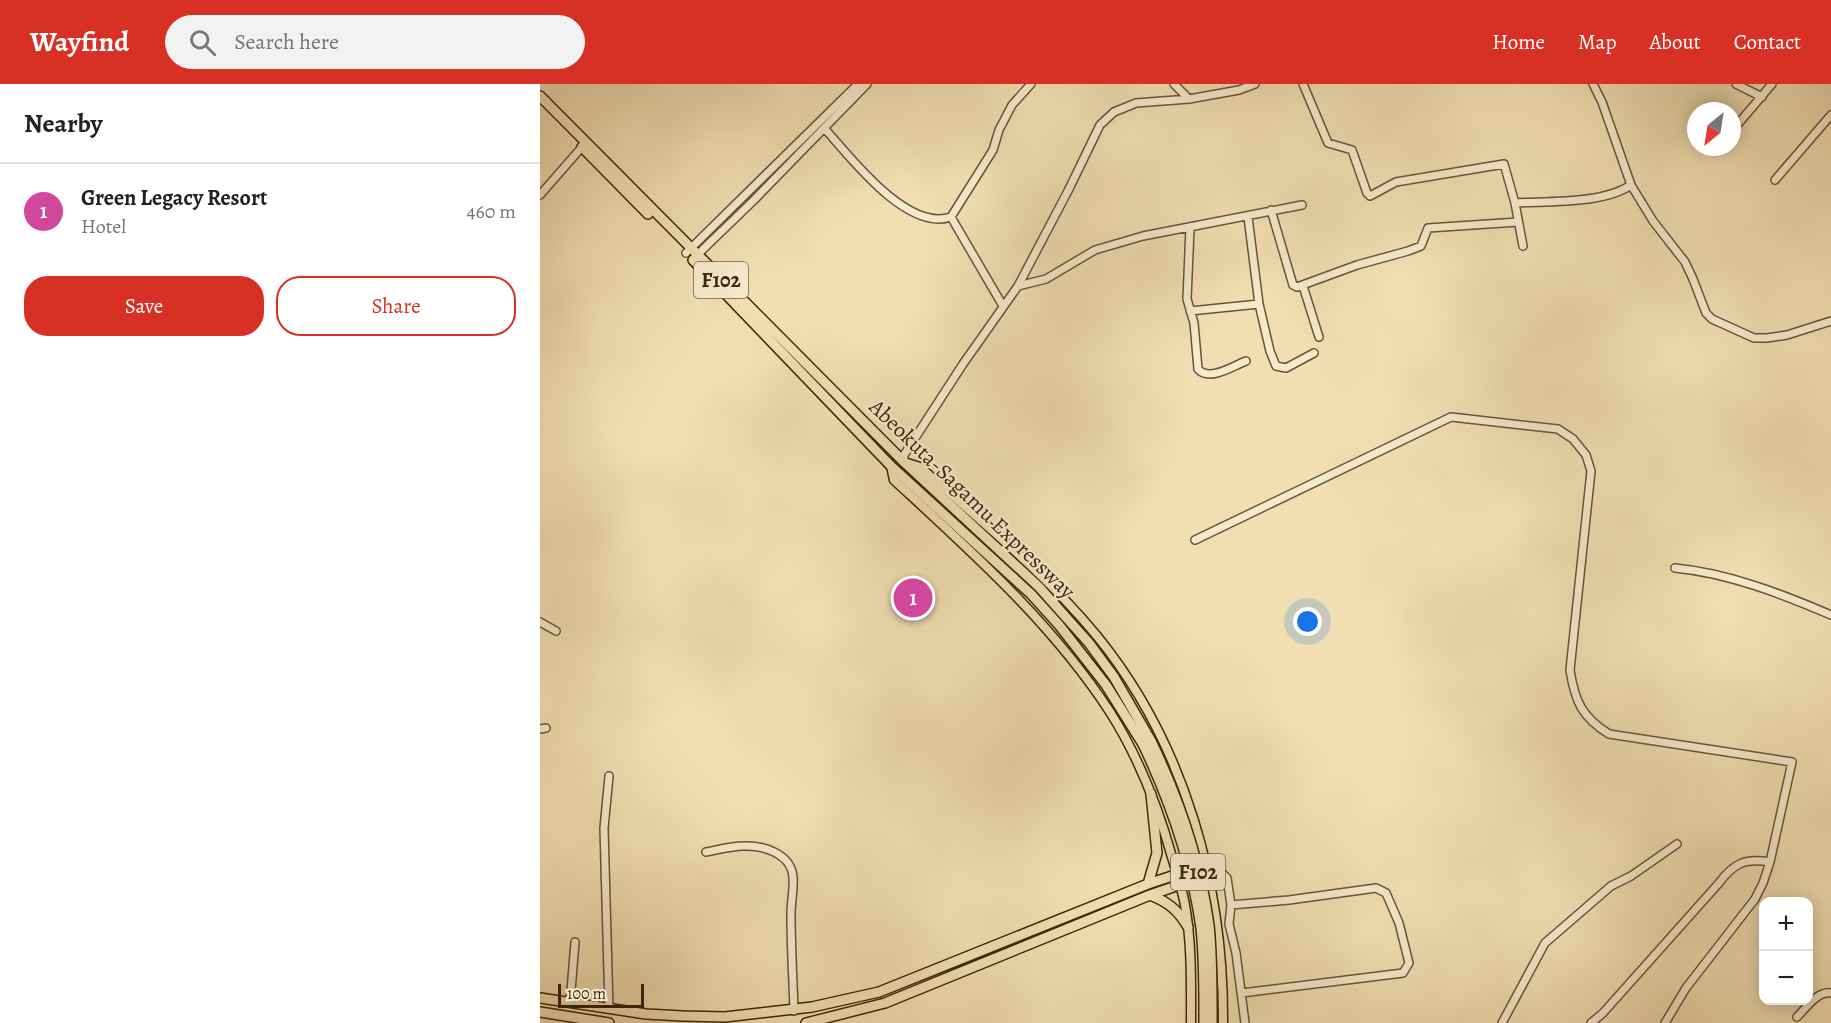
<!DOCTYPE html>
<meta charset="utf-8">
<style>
:root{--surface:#fff;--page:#f2f2f2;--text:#202124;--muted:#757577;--line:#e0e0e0;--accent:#d93025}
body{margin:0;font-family:Alegreya,serif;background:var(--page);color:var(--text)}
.controls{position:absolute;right:18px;bottom:18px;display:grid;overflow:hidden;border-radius:12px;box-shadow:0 3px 15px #0003}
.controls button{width:54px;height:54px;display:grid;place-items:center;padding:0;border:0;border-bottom:2px solid var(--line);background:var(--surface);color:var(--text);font:30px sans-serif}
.compass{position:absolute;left:1147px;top:18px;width:54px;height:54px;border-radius:50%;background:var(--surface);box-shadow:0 3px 15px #0003;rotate:210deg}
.scale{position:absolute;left:18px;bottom:15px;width:86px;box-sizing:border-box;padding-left:6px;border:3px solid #3b270c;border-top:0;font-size:16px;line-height:21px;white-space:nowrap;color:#3b270c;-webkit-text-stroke:4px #f6eacd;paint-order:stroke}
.you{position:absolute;left:768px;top:538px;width:21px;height:21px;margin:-15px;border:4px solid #fff;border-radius:50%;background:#1a73e8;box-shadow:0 0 0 9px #1a73e833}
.badge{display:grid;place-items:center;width:39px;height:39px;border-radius:50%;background:var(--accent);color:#fff;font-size:20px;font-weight:700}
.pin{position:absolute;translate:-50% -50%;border:3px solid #fff;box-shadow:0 2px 6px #0006}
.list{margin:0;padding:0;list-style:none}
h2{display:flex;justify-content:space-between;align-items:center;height:78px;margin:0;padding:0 24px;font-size:26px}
h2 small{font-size:20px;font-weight:400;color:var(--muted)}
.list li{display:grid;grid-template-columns:39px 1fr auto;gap:18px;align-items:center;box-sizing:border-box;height:96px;padding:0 24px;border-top:2px solid var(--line)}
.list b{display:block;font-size:22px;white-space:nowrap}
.list p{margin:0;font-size:20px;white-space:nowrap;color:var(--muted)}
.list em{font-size:20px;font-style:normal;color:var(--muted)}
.actions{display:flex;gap:12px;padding:18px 24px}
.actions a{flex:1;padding:14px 0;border:2px solid var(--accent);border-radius:24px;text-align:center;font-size:21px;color:var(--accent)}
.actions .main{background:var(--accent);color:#fff}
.icon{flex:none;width:33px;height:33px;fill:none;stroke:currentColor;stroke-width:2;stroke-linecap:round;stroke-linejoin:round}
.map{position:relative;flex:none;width:1291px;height:939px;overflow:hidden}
header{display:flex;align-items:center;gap:36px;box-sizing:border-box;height:84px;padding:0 30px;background:var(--accent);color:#fff}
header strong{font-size:28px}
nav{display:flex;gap:33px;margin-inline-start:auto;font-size:21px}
.search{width:420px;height:54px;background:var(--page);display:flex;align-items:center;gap:15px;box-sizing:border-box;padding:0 21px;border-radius:33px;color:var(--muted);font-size:22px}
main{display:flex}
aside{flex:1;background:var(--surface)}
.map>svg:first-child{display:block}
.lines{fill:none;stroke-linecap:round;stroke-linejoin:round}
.minor-casing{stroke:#685536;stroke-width:10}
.major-casing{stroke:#3b270c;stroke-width:11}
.highway-casing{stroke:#3b270c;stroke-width:12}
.minor{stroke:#f6eacd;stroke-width:7}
.major{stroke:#f1dfb2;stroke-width:8}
.highway{stroke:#f1dfb2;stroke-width:9}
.highway-bridge-casing{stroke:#3b270c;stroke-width:12;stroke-linecap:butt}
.highway-bridge{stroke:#f1dfb2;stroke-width:9}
.labels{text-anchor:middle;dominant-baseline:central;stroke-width:4.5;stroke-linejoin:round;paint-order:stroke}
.shield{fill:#f6eacd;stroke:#736246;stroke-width:1.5}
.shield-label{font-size:21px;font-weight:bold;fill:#3b270c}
.street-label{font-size:22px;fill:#3b270c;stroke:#f6eacd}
</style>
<header>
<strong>Wayfind</strong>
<div class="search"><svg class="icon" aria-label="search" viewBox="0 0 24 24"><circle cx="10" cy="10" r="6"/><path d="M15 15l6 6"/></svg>Search here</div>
<nav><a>Home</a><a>Map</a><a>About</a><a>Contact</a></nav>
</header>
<main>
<aside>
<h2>Nearby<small></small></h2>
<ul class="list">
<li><span class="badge" style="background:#d1479c">1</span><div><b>Green Legacy Resort</b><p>Hotel</p></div><em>460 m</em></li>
</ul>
<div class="actions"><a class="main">Save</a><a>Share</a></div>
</aside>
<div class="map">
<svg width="1291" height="939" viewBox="0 0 1291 939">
<rect width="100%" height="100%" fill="#f1dfb2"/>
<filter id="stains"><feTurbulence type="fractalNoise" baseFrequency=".00333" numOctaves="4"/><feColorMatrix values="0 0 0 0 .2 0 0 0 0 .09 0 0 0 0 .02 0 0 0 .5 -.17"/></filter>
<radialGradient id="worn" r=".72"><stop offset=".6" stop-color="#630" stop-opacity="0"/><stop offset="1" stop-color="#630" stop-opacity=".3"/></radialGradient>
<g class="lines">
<g class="minor-casing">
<path id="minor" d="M634,0L649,15
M763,0L788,59L812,66L827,109L830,112L856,98L964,80L975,119
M1053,0L1062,18L1091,101L1113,137L1145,178L1153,195L1166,229L1172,235L1214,254H1227L1247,251L1291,237
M1196,0L1222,13
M285,45C311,74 367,148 411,133L453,66L459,46L472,21L491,0
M1192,47L1232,0
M1235,96L1291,31
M0,111L42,63
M731,126L753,201L757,203L817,181L868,167L881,162L888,144L978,138
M411,133L463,222
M708,133L719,220
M650,144L647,215L654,239L658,285C669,298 693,282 706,277
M983,162L975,119C1009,117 1063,120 1091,101
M146,169L318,0
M154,174L213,117L327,0
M478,202L506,195L555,166L603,152L762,121
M763,202L779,253
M650,227L719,220L730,267L736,282L746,284L774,269
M364,378V371L423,280L478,202L529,105L560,41L574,28L596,19L649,15L699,6L715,0
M655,456L911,333L1018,345L1033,355L1046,371L1051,387L1030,586C1035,618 1042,633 1069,650L1252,678L1230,778C1205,774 1194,779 1179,799L1063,929L1051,939
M1135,484C1188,489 1242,510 1291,531
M0,538L16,547
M0,645L6,644
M166,768C178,766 191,762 203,762C222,761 251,769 253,793C254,805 251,818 251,830C251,862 253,894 254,927
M668,791L682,789L687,794L691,821L689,840L696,869L705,939
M691,821L749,816L836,804L846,809L859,839L869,879L863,889L702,909
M30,919L35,858
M69,925L64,744L69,692
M1257,933C1266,924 1277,907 1291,909
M962,939L1005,859L1071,802L1091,792L1137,760
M1125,939L1146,904L1215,815L1223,799L1230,778"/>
</g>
<g class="major-casing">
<path id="major" d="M364,378L380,383C441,437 505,489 557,552C645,660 684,802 683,939
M351,382L354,396C432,468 512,539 570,628C598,672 618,723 632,773C637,789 642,805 645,821C652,860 651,900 651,939"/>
</g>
<g class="highway-casing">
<path id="highway" d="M0,12L364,378L499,503L549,559L574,593L611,657
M42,63L108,130
M153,176L351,382L491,510L519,541L566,601L603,660
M608,800L617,769L611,710
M610,811C628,818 638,826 648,843
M0,914L106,930L143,932L185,933L272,923L339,908L608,800L665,781
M0,928L69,939
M266,939L345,919L610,811L668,791
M664,939V928
M672,939V928"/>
</g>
<use href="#minor" class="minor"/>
<use href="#major" class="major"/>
<use href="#highway" class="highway"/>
<g class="highway-bridge-casing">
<path id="highway-bridge" d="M611,657C639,715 660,776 669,841C672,869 672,899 672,928
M603,660C631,719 652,779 661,844C664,872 664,900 664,928"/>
</g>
<use href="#highway-bridge" class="highway-bridge"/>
</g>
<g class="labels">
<g class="shield">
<rect x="154" y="178" width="54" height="36" rx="4.5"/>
<rect x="631" y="770" width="54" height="36" rx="4.5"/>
</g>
<g class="shield-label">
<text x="181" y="196">F102</text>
<text x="658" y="788">F102</text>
</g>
<g class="street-label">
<text transform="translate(432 415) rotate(44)">Abeokuta-Sagamu Expressway</text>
</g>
</g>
<rect width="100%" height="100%" filter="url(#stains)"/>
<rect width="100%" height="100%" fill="url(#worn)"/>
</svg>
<div class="controls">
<button>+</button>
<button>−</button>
</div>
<svg class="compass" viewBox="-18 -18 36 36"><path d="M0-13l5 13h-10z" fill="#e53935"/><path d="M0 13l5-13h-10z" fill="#757577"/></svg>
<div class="scale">100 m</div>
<div class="you"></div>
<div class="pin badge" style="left:373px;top:514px;background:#d1479c">1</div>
</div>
</main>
